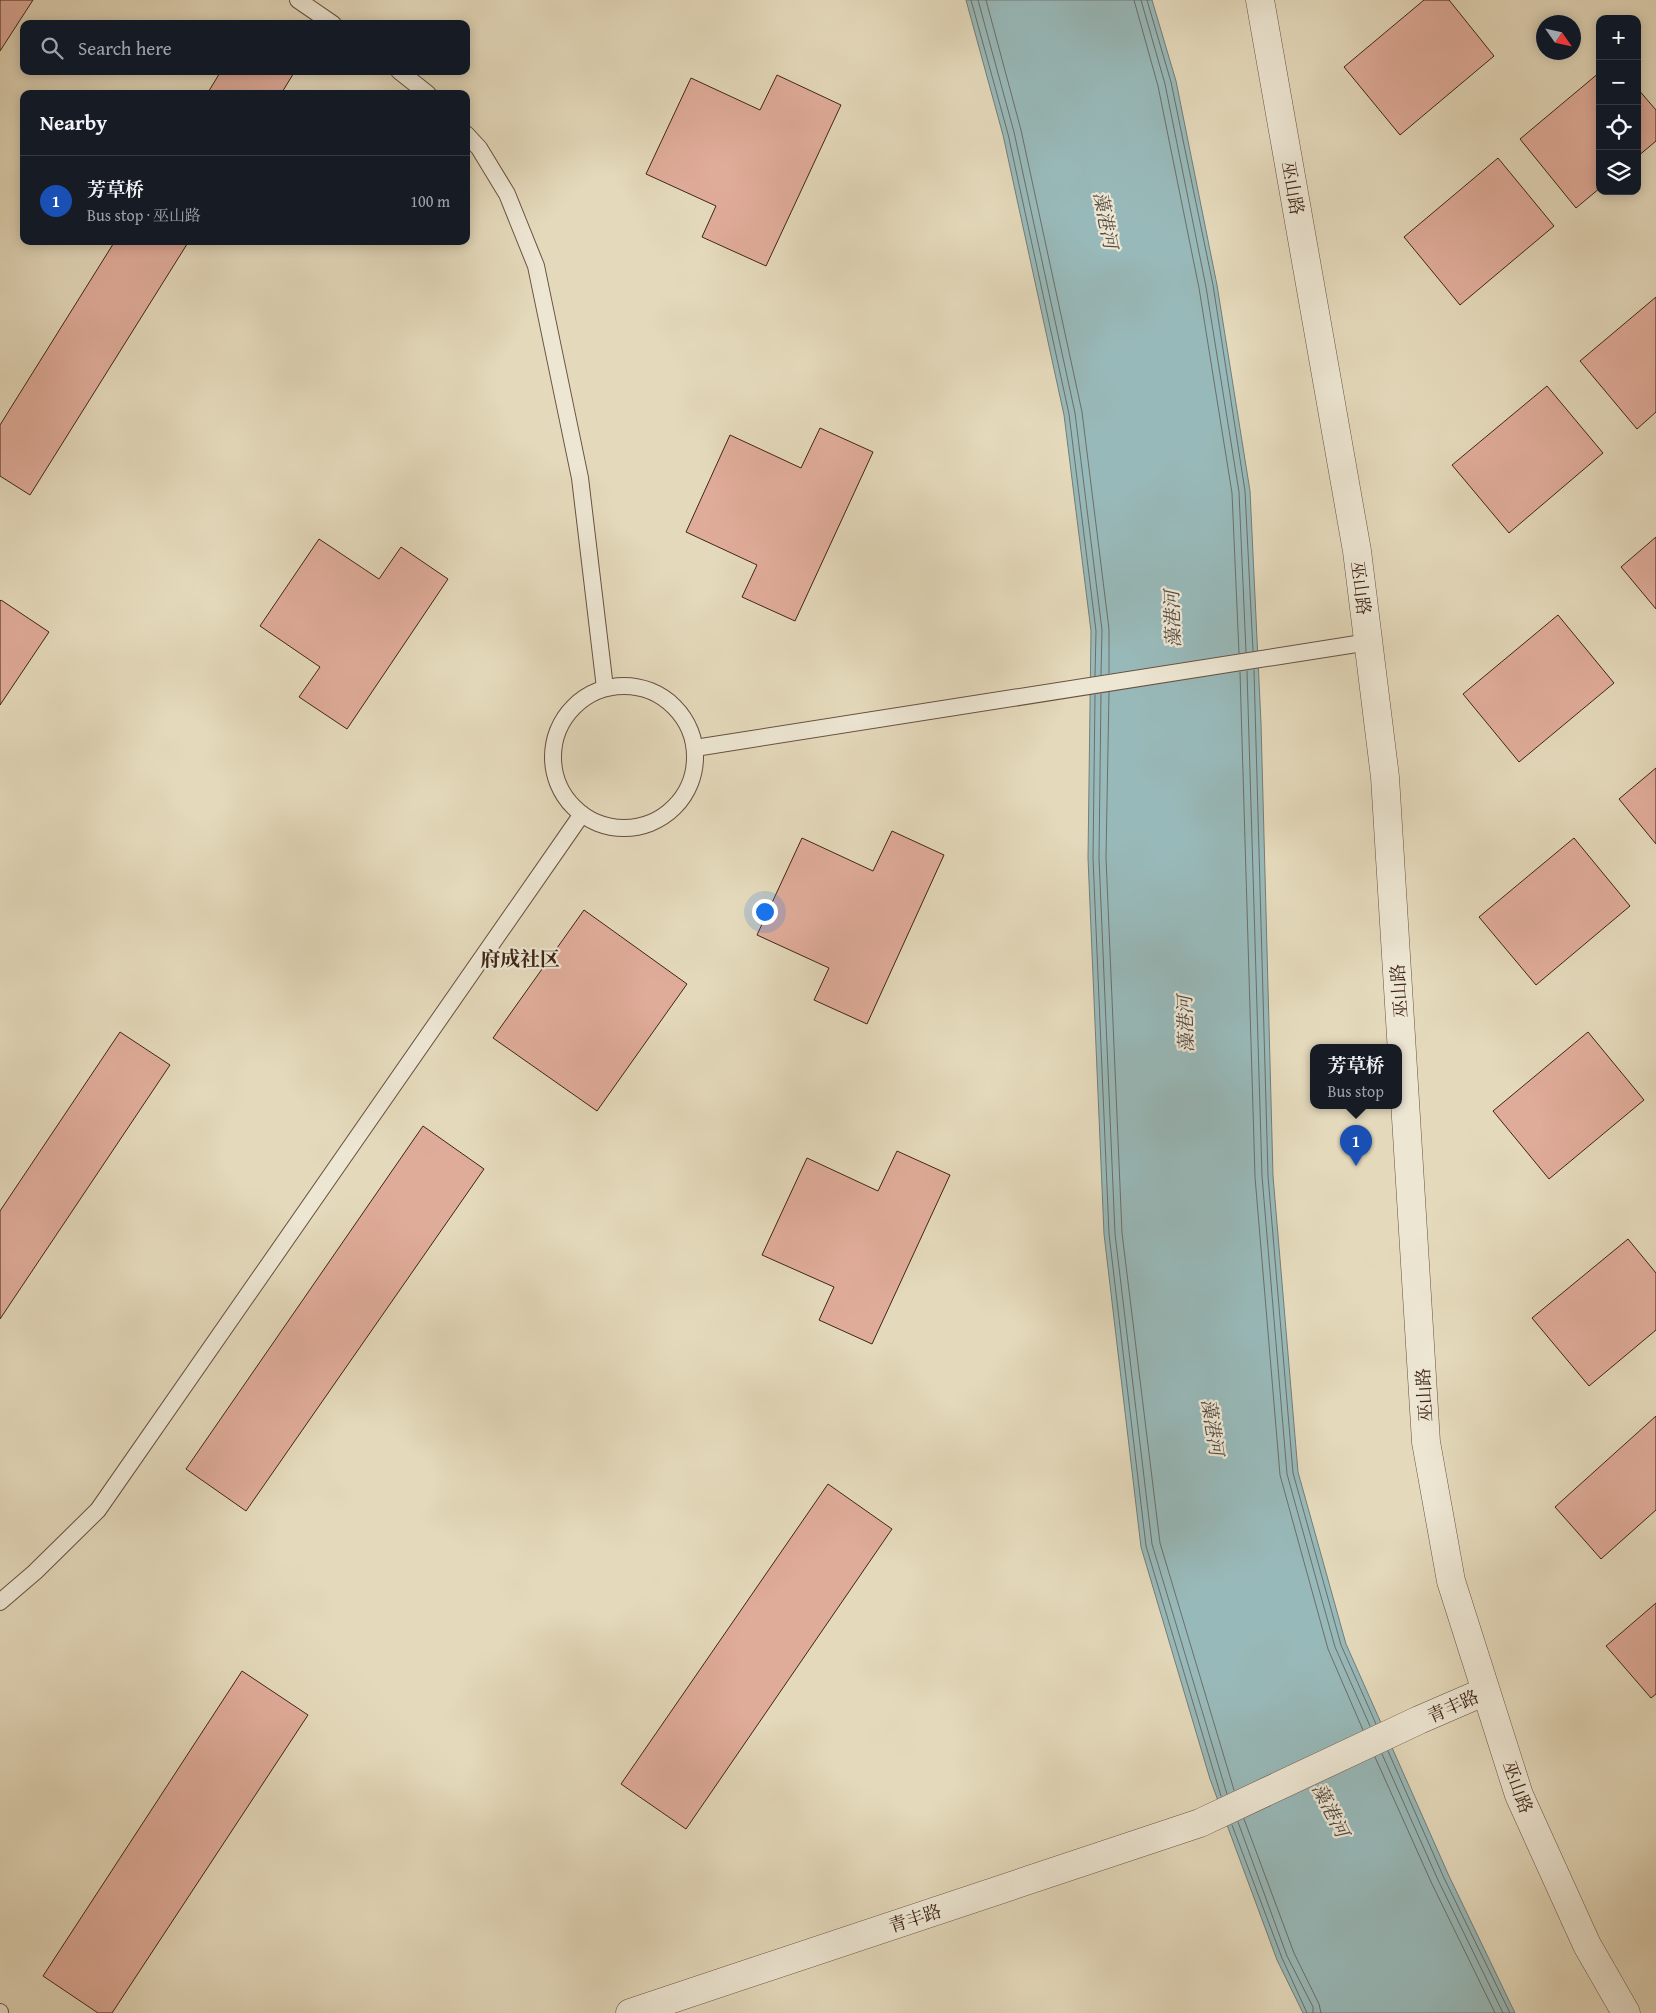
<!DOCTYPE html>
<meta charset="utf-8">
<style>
:root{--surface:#171b24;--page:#242831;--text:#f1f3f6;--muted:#9ea1a6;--line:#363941;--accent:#d93025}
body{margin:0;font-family:"Gentium Book Plus","Noto Serif SC",serif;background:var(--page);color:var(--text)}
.controls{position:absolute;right:15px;top:15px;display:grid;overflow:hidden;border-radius:10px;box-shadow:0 2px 12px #0003}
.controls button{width:45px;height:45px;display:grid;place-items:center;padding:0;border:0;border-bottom:1px solid var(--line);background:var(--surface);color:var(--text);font:25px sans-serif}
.compass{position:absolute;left:1536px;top:15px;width:45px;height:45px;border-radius:50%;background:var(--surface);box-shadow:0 2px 12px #0003;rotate:124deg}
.you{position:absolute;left:764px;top:911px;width:18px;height:18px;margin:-12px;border:4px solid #fff;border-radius:50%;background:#1a73e8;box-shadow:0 0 0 8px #1a73e833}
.badge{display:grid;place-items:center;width:32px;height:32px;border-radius:50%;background:var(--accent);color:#fff;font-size:16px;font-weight:700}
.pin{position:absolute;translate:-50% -41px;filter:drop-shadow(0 1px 2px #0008)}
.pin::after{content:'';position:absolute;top:26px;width:18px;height:15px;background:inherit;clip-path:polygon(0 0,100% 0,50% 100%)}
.popup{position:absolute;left:1310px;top:1044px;width:92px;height:65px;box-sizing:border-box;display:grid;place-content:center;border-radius:10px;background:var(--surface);filter:drop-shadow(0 1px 4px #0005);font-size:16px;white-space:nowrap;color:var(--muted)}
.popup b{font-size:19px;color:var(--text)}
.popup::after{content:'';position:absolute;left:50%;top:100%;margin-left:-10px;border:10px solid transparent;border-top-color:var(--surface)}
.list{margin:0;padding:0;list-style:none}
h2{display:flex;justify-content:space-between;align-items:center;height:65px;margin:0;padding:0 20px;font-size:21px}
h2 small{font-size:16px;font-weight:400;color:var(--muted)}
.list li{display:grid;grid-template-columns:32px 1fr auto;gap:15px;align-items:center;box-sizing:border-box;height:90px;padding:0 20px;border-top:1px solid var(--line)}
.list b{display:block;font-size:19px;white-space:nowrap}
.list p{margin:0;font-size:16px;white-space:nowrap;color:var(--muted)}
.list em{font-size:16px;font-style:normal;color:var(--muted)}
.icon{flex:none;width:28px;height:28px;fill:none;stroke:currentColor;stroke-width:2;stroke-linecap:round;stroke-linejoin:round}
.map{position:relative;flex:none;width:1656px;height:2013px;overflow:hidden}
.search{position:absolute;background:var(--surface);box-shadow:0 2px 12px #0003;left:20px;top:20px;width:450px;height:55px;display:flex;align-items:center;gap:12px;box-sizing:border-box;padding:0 18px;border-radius:10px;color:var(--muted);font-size:19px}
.panel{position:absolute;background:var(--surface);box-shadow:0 2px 12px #0003;left:20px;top:90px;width:450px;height:155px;border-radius:10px}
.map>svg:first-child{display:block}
.water{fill:#98b9b9;stroke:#747d78}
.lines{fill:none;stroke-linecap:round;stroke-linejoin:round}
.shore{stroke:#6c6e68;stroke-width:1}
.building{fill:#e0ac9a;stroke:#3f2417}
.service-casing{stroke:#685140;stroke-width:18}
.tertiary-casing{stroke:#685140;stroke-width:29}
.service{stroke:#ede6d3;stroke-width:16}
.tertiary{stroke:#ede6d3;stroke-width:28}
.labels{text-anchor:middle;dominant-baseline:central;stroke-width:4.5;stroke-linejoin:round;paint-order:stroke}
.street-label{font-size:18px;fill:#3f2417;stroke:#ede6d3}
.water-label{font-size:19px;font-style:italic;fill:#554940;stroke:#ede6d3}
.quarter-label{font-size:20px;font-weight:bold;fill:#3f2417;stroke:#ede6d3}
</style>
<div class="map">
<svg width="1656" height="2013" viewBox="0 0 1656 2013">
<rect width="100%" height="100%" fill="#e4d9bb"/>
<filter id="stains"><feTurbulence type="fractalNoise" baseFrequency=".004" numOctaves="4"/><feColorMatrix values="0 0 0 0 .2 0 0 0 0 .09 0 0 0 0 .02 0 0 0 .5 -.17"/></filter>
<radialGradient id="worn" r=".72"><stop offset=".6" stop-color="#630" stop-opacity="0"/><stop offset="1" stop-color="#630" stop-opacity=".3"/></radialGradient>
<path class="water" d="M966,0H1152L1176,81L1217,285L1250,491L1261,723L1273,1176L1298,1472L1346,1644L1449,1876L1515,2013H1303L1277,1960L1210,1779L1141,1547L1104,1234L1088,858L1091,631L1064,415L1003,135Z"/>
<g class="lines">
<path class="shore" d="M971,0L1008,134L1069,414L1096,631L1095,676
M978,0L1014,132L1075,413L1102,630L1101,675
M986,0L1021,130L1082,412L1109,629V673
M1134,0L1158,86L1199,288L1232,493L1239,653
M1141,0L1165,84L1206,287L1239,492L1246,652
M1147,0L1171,82L1213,285L1245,491L1253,651
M1254,670L1268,1176L1293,1473L1341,1645L1376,1724
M1247,671L1262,1176L1287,1474L1335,1647L1370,1726
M1240,672L1255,1177L1280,1475L1328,1649L1363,1730
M1109,692L1106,858L1122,1233L1160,1543L1234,1790
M1101,694L1099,858L1115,1234L1152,1544L1227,1794
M1095,695L1093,858L1109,1234L1146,1546L1221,1796
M1388,1751L1444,1878L1510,2013
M1382,1754L1438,1880L1503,2013
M1375,1757L1432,1884L1495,2013
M1244,1819L1294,1953L1319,2004L1321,2013
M1238,1822L1287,1956L1313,2007V2013
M1232,1825L1282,1958L1307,2013"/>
</g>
<path class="building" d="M0,0H33L0,51Z
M1424,0H1449L1494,56L1400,135L1344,67Z
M221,71H295L281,94H207Z
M1600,72V188L1576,208L1520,139Z
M777,75L841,105L766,266L702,237L716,206L646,174L691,78L760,110Z
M1637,88L1656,110V141L1637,157Z
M1498,158L1554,226L1460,305L1404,237Z
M115,241H189L30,495L0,476V425Z
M1656,297V412L1637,429L1580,361Z
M1547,386L1603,453L1509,533L1452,465Z
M820,428L873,452L795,621L742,597L757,565L686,532L730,435L801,468Z
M1656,537V609L1621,567Z
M319,539L379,579L401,547L448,579L347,729L299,697L320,667L260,626Z
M1,600L49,632L0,705V601Z
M1558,615L1614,683L1519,762L1463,694Z
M1656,768V844L1619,799Z
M892,831L944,855L867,1024L814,1000L829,968L757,935L802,838L873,871Z
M1574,838L1630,906L1536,985L1479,917Z
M584,910L687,984L597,1111L493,1038Z
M120,1032L170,1065L0,1319V1211Z
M1588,1032L1644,1100L1549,1179L1493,1111Z
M423,1126L484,1169L246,1511L186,1469Z
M897,1151L950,1175L872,1344L819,1320L834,1287L762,1255L807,1158L878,1191Z
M1628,1239L1656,1273V1330L1589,1386L1532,1318Z
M1656,1416V1510L1601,1559L1555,1507Z
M828,1484L892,1529L686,1829L621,1784Z
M1656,1603V1694L1651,1698L1606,1646Z
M242,1671L308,1715L112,2013H98L43,1976Z"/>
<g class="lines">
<g class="service-casing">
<path id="service" d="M298,0L333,24
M399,71L428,94
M466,134L479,148L507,194L536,266L580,478L605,688
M553 757a71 71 0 1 1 142 0a71 71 0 1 1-142 0Z
M695,748L1369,642
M0,1602L35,1572L98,1510L582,814
M0,2012V2013"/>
</g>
<g class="tertiary-casing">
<path id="tertiary" d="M1260,0L1357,551L1385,777L1426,1442L1451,1581L1519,1795L1587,1945L1626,2013
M630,2013L1200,1823L1419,1720L1486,1691"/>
</g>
<use href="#service" class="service"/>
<use href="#tertiary" class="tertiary"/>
</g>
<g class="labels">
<g class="street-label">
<text transform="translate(1293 188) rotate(80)">巫山路</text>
<text transform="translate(1361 588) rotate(83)">巫山路</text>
<text transform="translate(1399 991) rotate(-94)">巫山路</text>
<text transform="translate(1424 1395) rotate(-93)">巫山路</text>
<text transform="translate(1453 1706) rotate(-24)">青丰路</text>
<text transform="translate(1518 1787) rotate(70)">巫山路</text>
<text transform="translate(915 1918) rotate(-18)">青丰路</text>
</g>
<g class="water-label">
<text transform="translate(1106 220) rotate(79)">藻港河</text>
<text transform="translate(1172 619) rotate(-92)">藻港河</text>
<text transform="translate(1185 1024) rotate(-92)">藻港河</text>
<text transform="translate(1213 1427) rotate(81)">藻港河</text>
<text transform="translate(1331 1810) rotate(63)">藻港河</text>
</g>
<g class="quarter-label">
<text x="520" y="958">府成社区</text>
</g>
</g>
<rect width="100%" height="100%" filter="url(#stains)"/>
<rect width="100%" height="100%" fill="url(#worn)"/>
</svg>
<div class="controls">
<button>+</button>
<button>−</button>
<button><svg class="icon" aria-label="locate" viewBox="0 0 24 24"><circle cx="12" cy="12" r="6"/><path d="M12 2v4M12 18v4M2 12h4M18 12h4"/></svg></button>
<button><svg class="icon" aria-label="layers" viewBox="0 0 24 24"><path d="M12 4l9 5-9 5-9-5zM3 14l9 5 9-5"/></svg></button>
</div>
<svg class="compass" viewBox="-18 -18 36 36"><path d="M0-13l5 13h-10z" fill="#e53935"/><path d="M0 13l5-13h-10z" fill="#9ea1a6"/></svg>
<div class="you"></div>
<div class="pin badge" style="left:1356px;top:1166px;background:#1a4fb4">1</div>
<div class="popup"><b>芳草桥</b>Bus stop</div>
<div class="search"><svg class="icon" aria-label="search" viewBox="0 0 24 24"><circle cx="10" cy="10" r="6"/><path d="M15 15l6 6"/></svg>Search here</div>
<section class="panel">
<h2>Nearby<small></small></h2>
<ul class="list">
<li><span class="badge" style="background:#1a4fb4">1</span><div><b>芳草桥</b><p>Bus stop · 巫山路</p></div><em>100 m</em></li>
</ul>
</section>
</div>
